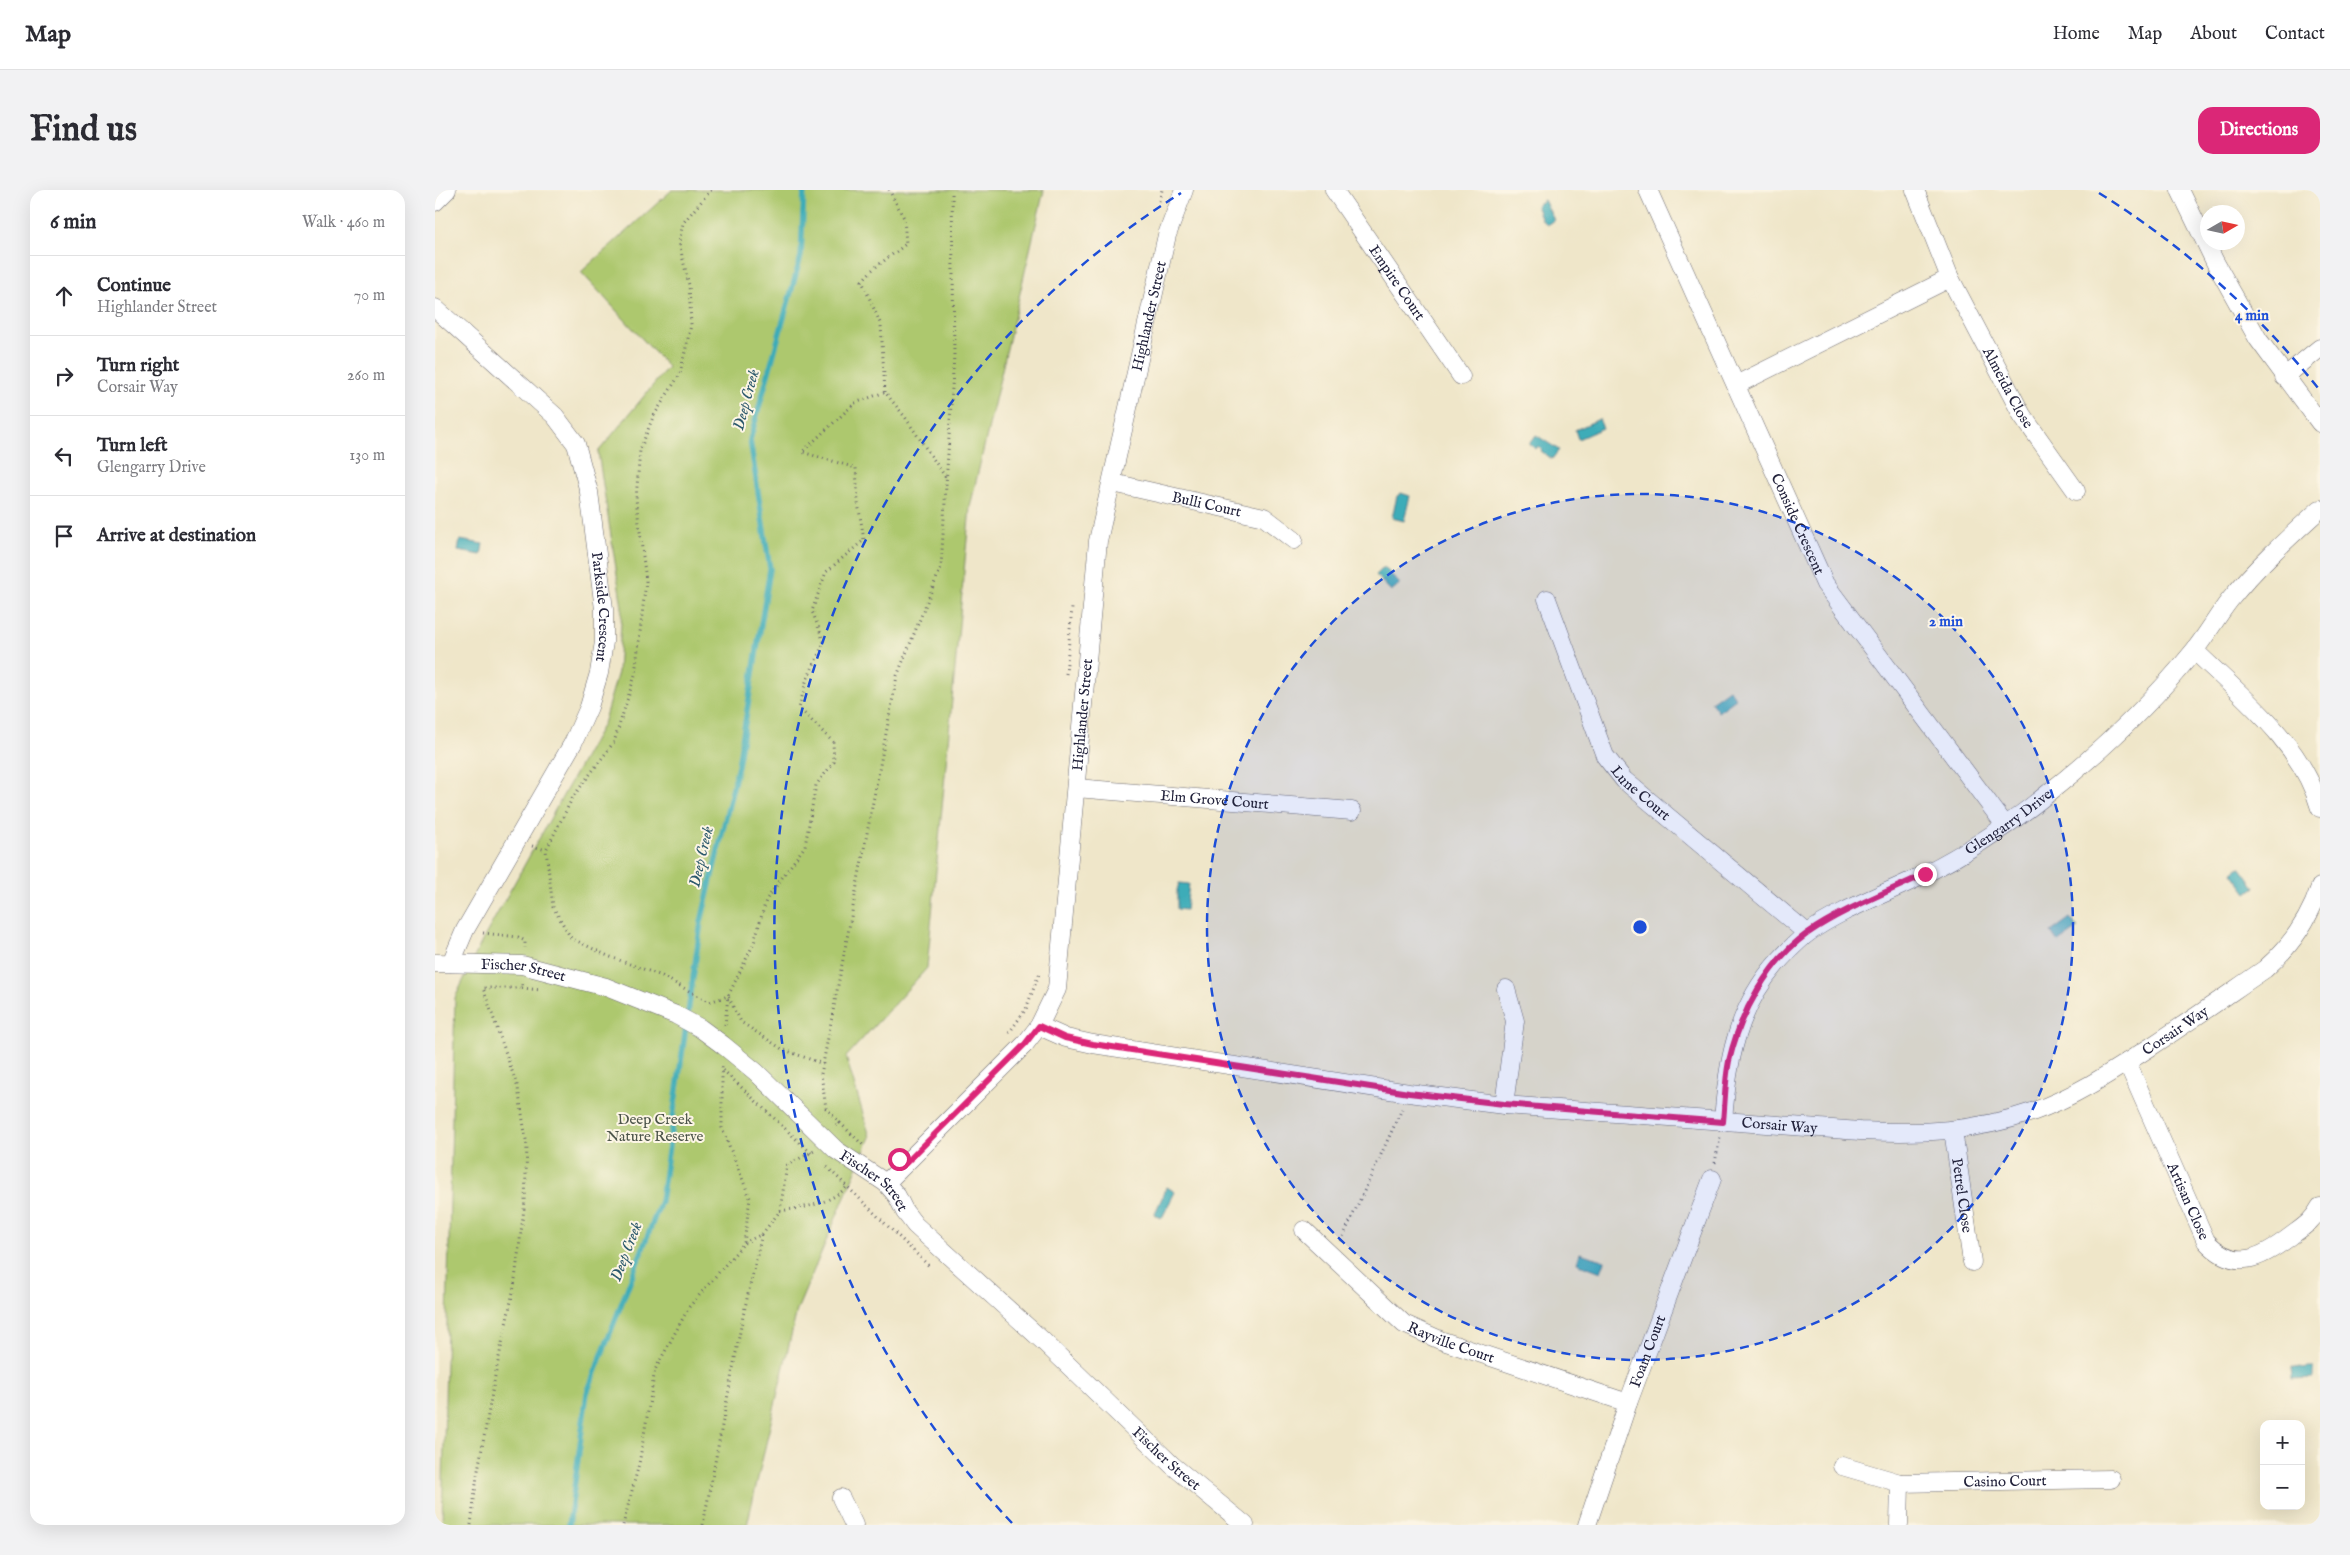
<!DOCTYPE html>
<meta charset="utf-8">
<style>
:root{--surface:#fff;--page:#f2f2f3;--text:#2b2b33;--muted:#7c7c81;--line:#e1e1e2;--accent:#db2777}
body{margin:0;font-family:"IM FELL English",serif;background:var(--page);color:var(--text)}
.controls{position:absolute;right:15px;bottom:15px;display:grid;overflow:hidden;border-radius:10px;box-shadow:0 5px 20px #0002}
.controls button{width:45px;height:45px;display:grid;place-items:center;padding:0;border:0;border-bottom:1px solid var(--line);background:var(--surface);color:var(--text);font:25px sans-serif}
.compass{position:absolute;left:1765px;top:15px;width:45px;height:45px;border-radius:50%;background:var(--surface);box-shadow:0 5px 20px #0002;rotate:81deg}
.stop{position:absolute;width:15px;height:15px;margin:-11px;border:4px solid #db2777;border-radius:50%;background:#fff}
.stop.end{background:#db2777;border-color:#fff;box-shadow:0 1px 5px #0008}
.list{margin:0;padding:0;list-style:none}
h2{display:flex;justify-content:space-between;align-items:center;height:65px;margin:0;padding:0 20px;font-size:21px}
h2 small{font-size:16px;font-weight:400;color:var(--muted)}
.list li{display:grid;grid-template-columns:32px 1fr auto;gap:15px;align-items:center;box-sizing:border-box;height:80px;padding:0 20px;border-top:1px solid var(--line)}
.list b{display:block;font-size:19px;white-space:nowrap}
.list p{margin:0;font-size:16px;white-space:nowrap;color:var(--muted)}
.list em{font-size:16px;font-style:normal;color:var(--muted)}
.icon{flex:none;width:28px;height:28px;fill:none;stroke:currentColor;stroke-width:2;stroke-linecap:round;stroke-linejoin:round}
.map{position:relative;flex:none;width:1885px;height:1335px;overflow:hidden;border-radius:15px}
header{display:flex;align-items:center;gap:30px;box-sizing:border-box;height:70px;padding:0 25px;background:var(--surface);border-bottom:1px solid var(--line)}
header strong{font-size:24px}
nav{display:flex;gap:28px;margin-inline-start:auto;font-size:18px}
.intro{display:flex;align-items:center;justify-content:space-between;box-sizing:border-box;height:120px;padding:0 30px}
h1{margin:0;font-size:35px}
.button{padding:12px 22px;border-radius:15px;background:var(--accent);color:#fff;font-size:18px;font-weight:700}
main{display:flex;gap:30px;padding:0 30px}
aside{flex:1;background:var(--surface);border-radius:15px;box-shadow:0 5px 20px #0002}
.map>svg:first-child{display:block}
.green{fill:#adc86e;stroke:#687554}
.water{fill:#3cacb8;stroke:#2f677a}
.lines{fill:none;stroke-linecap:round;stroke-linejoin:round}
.stream{stroke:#3cacb8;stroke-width:5.5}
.minor-casing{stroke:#6a676d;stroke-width:19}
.path{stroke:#6a676d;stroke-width:3;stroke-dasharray:1 4;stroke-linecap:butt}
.minor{stroke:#fff;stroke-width:18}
.route{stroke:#db2777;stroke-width:6}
.ring{fill:none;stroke:#1d4ed8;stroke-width:2.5;stroke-dasharray:9 6}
.labels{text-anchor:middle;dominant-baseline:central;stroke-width:4;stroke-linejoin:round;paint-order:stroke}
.street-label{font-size:15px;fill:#22223b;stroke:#fcf5e5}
.park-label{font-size:15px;fill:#4c544a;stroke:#fcf5e5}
.water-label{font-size:16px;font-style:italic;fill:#2c596d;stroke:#fcf5e5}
.centre{fill:#1d4ed8;stroke:#fcf5e5;stroke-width:2.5}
.ring-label{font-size:15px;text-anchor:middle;font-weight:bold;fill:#1d4ed8;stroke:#fcf5e5;stroke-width:4;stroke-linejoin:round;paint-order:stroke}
</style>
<header>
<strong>Map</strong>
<nav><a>Home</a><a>Map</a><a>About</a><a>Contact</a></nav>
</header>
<div class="intro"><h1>Find us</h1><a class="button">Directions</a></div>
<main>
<aside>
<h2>6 min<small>Walk · 460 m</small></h2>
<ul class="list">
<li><svg class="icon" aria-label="ahead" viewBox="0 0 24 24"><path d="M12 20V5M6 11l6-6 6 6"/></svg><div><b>Continue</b><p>Highlander Street</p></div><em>70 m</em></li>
<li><svg class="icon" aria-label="right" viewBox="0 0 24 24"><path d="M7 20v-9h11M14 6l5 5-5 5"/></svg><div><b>Turn right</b><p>Corsair Way</p></div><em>260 m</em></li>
<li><svg class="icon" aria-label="left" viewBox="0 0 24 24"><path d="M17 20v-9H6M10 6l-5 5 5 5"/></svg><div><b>Turn left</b><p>Glengarry Drive</p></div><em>130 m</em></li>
<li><svg class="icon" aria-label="arrive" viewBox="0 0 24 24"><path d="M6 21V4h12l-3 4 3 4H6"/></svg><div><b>Arrive at destination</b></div></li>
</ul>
</aside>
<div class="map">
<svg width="1885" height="1335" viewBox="0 0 1885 1335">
<rect width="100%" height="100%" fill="#fcf5e5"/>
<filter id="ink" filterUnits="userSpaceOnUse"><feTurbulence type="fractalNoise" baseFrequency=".02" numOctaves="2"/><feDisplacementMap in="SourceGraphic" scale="10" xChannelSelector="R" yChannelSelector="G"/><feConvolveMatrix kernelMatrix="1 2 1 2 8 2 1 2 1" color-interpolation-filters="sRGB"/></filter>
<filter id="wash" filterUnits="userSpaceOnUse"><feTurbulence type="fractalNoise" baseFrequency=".0096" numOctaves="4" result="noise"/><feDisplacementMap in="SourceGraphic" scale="20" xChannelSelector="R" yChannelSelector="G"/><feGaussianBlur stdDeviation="1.12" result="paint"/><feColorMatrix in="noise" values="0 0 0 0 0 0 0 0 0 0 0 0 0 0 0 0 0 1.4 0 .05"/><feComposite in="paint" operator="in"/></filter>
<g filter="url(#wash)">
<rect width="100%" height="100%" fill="#efe6c9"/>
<path class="green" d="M237,0H609L535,317L492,778L411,867L435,947L362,1120L312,1335H7L20,808L47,751L168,534L183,482L187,417L163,262L233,177L146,82Z"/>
<path class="water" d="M1109,10L1119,30L1112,35L1107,30L1101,15Z
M1164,229L1168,238L1143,249L1140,240Z
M1101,245L1124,260L1117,269L1106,261L1107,259L1103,256L1101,259L1094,254Z
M966,303L975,306L969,331L957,328L962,306Z
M25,350L48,354L46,365L23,361Z
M949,377L965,394L956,401L941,385Z
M1294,499L1301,509L1283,522L1276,512Z
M1805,677L1820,697L1812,703L1797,683Z
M744,693L754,694L751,720L742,719V700Z
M1635,728L1643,738L1623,752L1616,742Z
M732,997L740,1002L727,1028L721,1026L720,1023Z
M1145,1063L1170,1071L1166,1082L1142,1073Z
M1856,1177L1870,1179L1873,1177H1879V1188L1857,1189Z"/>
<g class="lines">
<path class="stream" d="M134,1335L152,1203L226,1011L266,732L303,576L335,379L315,250L366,66L369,0"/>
</g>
</g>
<g filter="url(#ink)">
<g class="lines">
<g class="minor-casing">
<g id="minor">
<path id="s1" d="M899,0L1026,186"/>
<path id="s2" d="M1213,0L1390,394L1570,635"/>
<path d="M1745,0L1780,72L1823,149L1885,233"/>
<path d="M0,12L12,0"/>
<path id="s3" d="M1515,88L1587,225L1641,301"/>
<path id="s4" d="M0,118L120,226L141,254L154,302L169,419V452L164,483L154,517L138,553L30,740L16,773"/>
<path d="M1849,187L1885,158"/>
<path d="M1301,195L1515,88L1480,0"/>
<path id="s5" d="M678,293L829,327L859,350"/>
<path id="s6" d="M1112,409L1170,566L1189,590L1372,743"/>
<path d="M1760,461C1807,507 1866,552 1885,618"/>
<path id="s7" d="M641,598L917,621"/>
<path id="s8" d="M0,773L87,775L171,797L241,825L265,838L288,855L321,882L401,960L451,993L462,1006L470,1022L480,1035L608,1151L737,1275L810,1335"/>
<path id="s9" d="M604,836L631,848L658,854L974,903L1069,915L1425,941C1486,944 1539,942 1597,922C1640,907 1680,880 1717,856C1755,831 1792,805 1830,779C1855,757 1874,730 1885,697"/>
<path id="s10" d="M1692,872L1771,1051C1800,1083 1827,1068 1856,1046C1868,1037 1878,1031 1885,1017"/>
<path d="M1069,915L1080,831L1071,799"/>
<path id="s11" d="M1288,932C1292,874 1301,820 1341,774C1351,763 1361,752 1373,743C1406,719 1451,704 1488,685C1531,663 1574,635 1611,605C1664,563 1715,515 1758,462C1771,446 1781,428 1794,411C1821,377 1853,348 1885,319"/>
<path id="s12" d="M1518,940L1537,1072"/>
<path id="s13" d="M451,993L590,854L604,836L622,799L663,351L732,45L749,0"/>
<path id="s14" d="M869,1040L969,1134L1005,1150L1193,1213"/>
<path d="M1407,1276L1465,1293L1464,1335"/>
<path id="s15" d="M1465,1293L1676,1289"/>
<path d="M406,1308L419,1335"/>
<path id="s16" d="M1152,1335L1193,1213L1277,989"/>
</g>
</g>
<path class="path" d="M276,0L248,33L244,53L254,95L256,135L245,184L218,227L205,260L201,309L211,391L200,485L179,552L138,607L111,660L118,717L136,748L173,766L227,786L274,812L293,806L306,832L347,859L388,874
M724,11L727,0
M450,202L446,135L427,91L437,80L471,54L469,28L454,0
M631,484L637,418
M97,656L111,660
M48,743L83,747L90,751V758
M87,798L106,800
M290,835L293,806L319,753L331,710L370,656L381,595L399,572L398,552L364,518L371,492L389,452L377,421L391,382L429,350L423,313L421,278L367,262L420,213L450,202L470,227L511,288
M574,843L591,819L604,784
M288,880L376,963
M405,933L428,955
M401,936L405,933L391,918L386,884L388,874L462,486L506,377L519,165L517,0
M1280,973L1285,947
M392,977L496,1078
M345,1021C371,1017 392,1015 412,997
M906,1051L967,919
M309,1053L327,1044L345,1021L352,975L379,961
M36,1335L42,1286L60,1186L79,1097L90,1011L92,956L83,898L48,798H87V792
M188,1335L204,1274L220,1180L254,1117L309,1053L315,1008L287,938V877
M268,1335L308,1126L327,1044"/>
<use href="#minor" class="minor"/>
</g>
</g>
<g class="lines" filter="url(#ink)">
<path class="route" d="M464,969L471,973L590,854L604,836L630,848L658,854L974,903L1069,914L1288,932C1290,911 1290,890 1294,871C1305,824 1333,771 1373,743C1406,720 1453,702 1490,684"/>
</g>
<circle cx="1205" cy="737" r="433" fill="#1d4ed8" fill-opacity=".12"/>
<g class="ring">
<circle cx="1205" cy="737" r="433"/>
<path d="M577 1333A866 866 0 0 1 746 3M1664 3A866 866 0 0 1 1883 198"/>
</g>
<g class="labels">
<g class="street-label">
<text stroke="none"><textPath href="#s1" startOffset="112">Empire Court</textPath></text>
<text stroke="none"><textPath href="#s13" startOffset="941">Highlander Street</textPath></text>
<text stroke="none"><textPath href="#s3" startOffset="124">Almeida Close</textPath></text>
<text stroke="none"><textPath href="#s5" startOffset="96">Bulli Court</textPath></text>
<text stroke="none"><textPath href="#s2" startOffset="366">Conside Crescent</textPath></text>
<text stroke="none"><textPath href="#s4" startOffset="362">Parkside Crescent</textPath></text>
<text stroke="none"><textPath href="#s13" startOffset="536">Highlander Street</textPath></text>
<text stroke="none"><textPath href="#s6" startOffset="219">Lune Court</textPath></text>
<text stroke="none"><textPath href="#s7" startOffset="139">Elm Grove Court</textPath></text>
<text stroke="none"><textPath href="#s11" startOffset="444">Glengarry Drive</textPath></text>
<text stroke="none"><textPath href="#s8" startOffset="89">Fischer Street</textPath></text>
<text stroke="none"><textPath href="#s9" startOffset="1169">Corsair Way</textPath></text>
<text stroke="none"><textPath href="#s9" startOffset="749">Corsair Way</textPath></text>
<text stroke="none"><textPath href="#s8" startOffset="509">Fischer Street</textPath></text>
<text stroke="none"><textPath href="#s12" startOffset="66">Petrel Close</textPath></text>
<text stroke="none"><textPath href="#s10" startOffset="152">Artisan Close</textPath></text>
<text stroke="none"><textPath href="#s14" startOffset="188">Rayville Court</textPath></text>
<text stroke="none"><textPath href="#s16" startOffset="184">Foam Court</textPath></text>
<text stroke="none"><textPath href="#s8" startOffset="914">Fischer Street</textPath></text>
<text stroke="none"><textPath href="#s15" startOffset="105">Casino Court</textPath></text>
</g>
<g class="park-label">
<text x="220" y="929">Deep Creek<tspan x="220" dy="17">Nature Reserve</tspan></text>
</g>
<g class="water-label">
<text transform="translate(312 210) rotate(-75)">Deep Creek</text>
<text transform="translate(267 667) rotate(-77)">Deep Creek</text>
<text transform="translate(192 1062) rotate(-69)">Deep Creek</text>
</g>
</g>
<circle cx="1205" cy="737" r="8" class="centre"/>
<g class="ring-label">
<text x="1817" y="130">4 min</text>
<text x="1511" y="436">2 min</text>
</g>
</svg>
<div class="controls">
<button>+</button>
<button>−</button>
</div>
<svg class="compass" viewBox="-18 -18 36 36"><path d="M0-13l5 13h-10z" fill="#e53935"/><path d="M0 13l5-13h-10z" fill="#7c7c81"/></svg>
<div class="stop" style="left:464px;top:969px"></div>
<div class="stop end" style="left:1490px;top:684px"></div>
</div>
</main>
